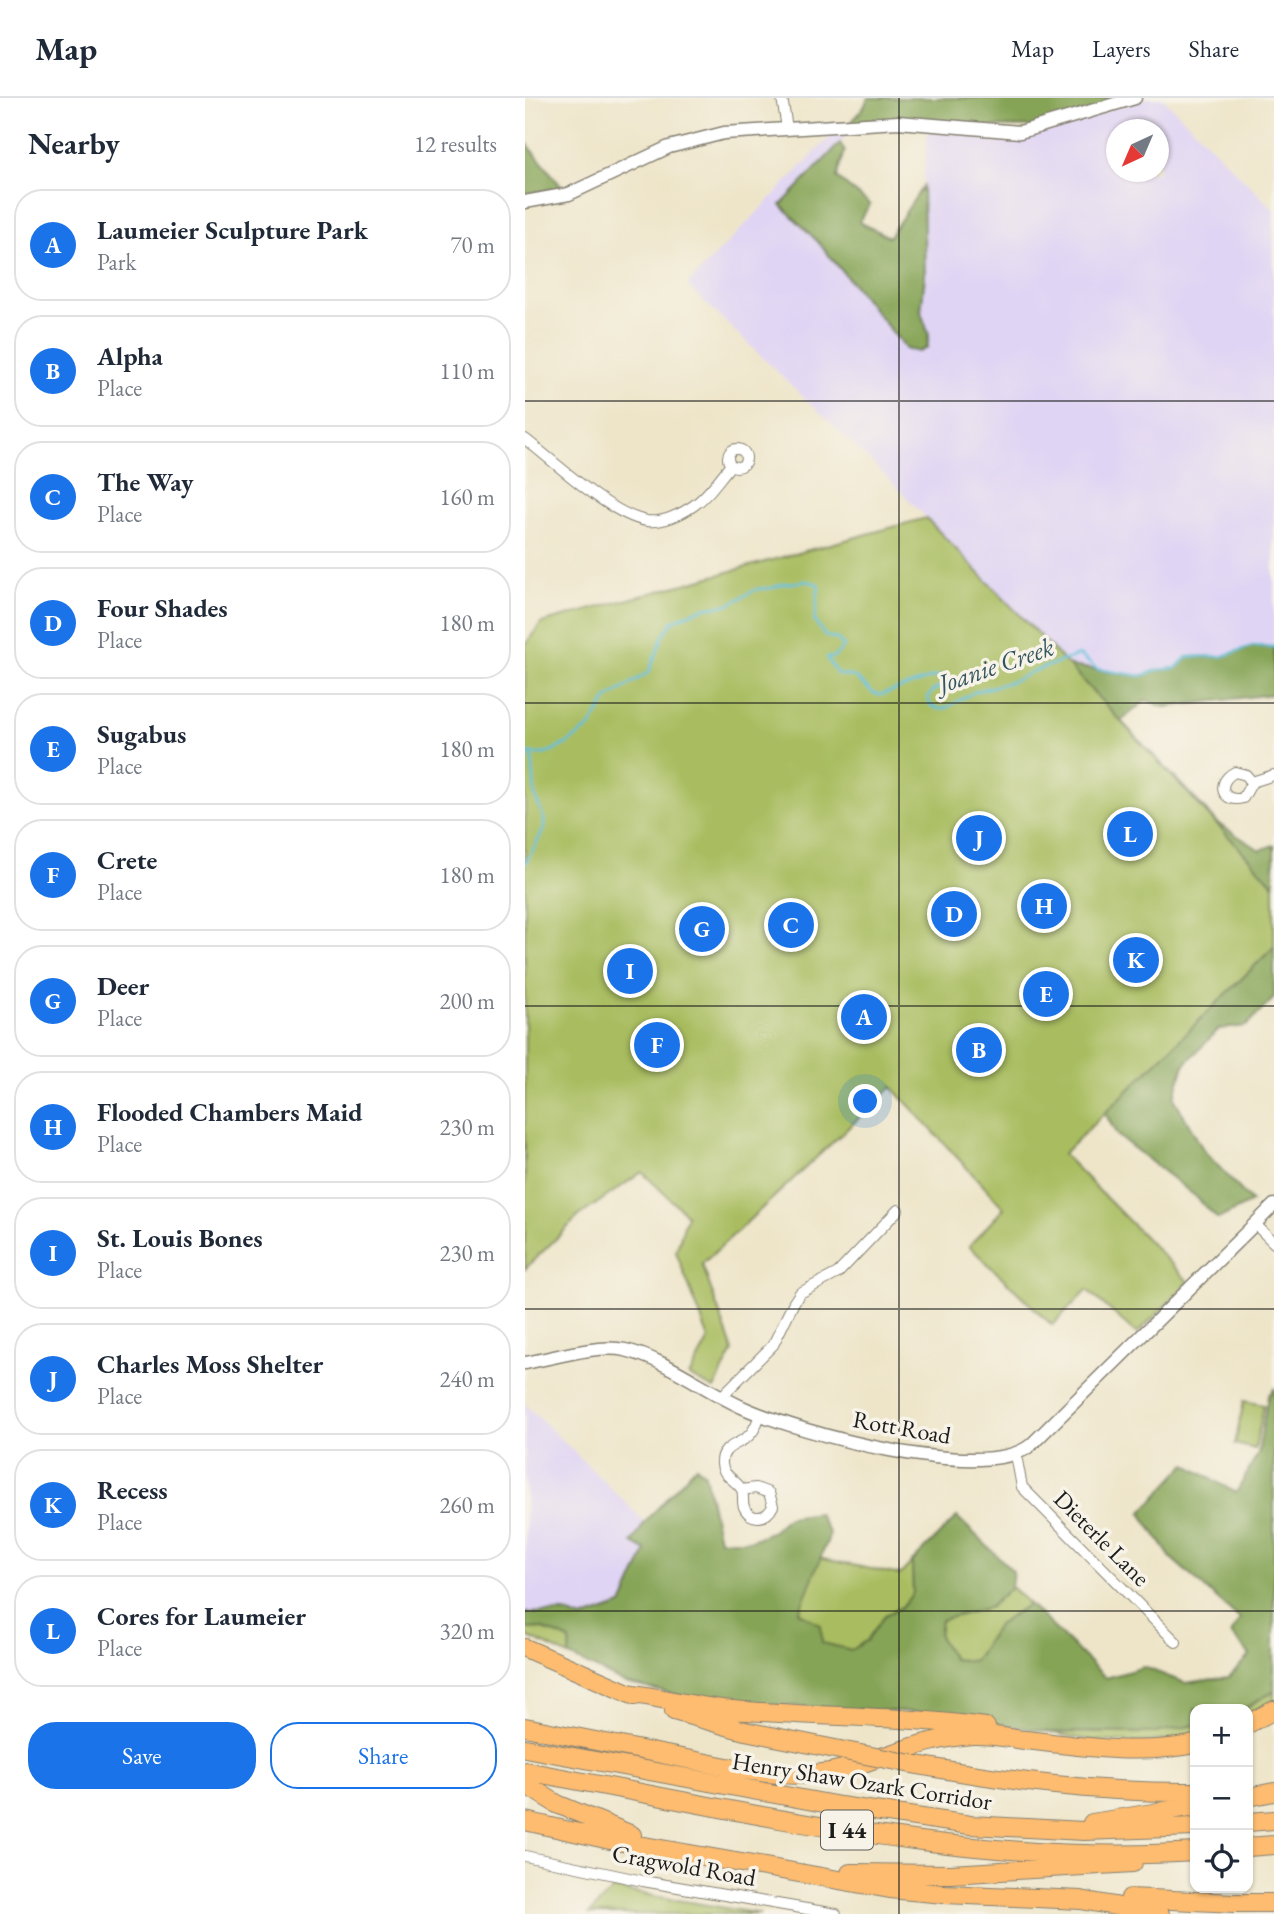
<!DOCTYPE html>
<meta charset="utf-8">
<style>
:root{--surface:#fff;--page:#f2f2f3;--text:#1f2937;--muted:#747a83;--line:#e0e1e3;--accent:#1a73e8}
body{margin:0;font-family:"EB Garamond",serif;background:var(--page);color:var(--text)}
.controls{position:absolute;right:21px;bottom:21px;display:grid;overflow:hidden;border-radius:14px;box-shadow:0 2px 5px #0004}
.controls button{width:63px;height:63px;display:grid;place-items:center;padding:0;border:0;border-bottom:2px solid var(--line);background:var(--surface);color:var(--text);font:35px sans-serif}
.compass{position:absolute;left:581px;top:21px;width:63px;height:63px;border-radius:50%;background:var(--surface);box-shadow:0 2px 5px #0004;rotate:224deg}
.you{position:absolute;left:341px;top:1004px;width:24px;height:24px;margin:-18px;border:5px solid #fff;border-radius:50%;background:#1a73e8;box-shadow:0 0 0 10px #1a73e833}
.badge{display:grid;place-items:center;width:46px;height:46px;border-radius:50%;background:var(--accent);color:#fff;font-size:23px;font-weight:700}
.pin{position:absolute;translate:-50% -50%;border:4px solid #fff;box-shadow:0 2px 7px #0006}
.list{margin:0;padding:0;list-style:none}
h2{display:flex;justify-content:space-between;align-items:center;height:91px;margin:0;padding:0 28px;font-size:30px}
h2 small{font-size:23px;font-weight:400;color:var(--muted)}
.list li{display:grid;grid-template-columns:46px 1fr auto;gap:21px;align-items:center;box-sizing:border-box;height:112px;margin:0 14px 14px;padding:0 14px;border:2px solid var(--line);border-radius:28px}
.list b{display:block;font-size:26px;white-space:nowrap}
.list p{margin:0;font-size:23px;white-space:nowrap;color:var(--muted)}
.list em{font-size:23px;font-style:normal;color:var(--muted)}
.actions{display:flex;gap:14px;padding:21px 28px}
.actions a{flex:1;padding:16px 0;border:2px solid var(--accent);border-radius:28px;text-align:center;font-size:24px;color:var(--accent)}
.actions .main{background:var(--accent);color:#fff}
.icon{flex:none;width:38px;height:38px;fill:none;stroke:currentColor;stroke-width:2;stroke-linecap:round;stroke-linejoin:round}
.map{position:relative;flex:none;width:749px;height:1816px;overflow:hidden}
header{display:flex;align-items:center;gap:42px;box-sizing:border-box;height:98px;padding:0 35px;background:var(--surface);border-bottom:2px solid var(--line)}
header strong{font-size:33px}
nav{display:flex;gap:38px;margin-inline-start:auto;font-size:24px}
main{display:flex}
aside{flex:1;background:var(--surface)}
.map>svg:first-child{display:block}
.built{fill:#e0d4f4;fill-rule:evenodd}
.green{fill:#a9bd61;stroke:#626c3e;stroke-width:2}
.forest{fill:#86a457;stroke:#51603a;stroke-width:2}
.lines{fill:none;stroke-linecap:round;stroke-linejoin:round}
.stream{stroke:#5dc0db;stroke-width:2.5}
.minor-casing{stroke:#858072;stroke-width:12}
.tertiary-casing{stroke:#858072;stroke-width:15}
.motorway-casing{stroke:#858072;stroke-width:20}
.minor{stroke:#fff;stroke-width:10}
.tertiary{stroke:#fff;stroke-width:12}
.motorway{stroke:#fdbc6f;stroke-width:18}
.motorway-bridge-casing{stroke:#858072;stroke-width:20;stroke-linecap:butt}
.motorway-bridge{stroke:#fdbc6f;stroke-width:18}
.grid{fill:none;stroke:#1c1c1c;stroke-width:2;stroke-opacity:0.55}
.labels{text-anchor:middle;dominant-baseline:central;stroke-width:7;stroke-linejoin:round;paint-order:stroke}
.shield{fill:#f7f3e8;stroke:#5e5c59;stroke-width:2}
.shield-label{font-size:23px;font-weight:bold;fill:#1c1c1c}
.street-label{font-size:24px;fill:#1c1c1c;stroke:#f7f3e8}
.water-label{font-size:26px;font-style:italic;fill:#33555f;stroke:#f7f3e8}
</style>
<header>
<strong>Map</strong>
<nav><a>Map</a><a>Layers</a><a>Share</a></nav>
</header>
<main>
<aside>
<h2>Nearby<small>12 results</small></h2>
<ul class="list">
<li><span class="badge">A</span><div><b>Laumeier Sculpture Park</b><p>Park</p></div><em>70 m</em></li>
<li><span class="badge">B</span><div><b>Alpha</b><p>Place</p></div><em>110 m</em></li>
<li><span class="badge">C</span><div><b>The Way</b><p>Place</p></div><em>160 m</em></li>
<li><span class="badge">D</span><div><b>Four Shades</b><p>Place</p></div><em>180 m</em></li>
<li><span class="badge">E</span><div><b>Sugabus</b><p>Place</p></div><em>180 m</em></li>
<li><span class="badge">F</span><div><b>Crete</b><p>Place</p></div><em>180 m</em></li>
<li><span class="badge">G</span><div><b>Deer</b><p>Place</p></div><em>200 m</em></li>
<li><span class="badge">H</span><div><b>Flooded Chambers Maid</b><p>Place</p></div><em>230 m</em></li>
<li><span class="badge">I</span><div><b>St. Louis Bones</b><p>Place</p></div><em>230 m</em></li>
<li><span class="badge">J</span><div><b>Charles Moss Shelter</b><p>Place</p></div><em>240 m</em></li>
<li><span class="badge">K</span><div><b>Recess</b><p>Place</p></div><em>260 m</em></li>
<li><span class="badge">L</span><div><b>Cores for Laumeier</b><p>Place</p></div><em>320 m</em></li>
</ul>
<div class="actions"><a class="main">Save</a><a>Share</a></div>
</aside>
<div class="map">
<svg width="749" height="1816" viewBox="0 0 749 1816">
<rect width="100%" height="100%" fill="#f7f3e8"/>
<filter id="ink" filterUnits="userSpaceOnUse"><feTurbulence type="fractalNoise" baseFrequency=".0143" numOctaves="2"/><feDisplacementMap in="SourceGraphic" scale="14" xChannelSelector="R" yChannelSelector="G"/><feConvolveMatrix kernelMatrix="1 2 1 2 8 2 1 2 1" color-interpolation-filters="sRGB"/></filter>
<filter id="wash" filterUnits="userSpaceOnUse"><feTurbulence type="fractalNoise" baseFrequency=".00686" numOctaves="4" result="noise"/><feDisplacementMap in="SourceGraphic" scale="28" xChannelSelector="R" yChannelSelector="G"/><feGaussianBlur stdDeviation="1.57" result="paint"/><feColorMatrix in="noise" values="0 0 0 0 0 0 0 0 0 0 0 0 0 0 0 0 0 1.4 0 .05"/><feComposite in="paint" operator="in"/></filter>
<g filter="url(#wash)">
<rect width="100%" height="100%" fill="#eee5c9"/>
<path class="built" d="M622,0H638L749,112V549L728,548L698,558L663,559L651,570L632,572L616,578L544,568L363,380L162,187L308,36L325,34L256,107L294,145L381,251L399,225L396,214L400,178L398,88L403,32L473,39L494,38L518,33ZM592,32H634V74H592Z
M0,1306L120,1424L107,1444L121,1453L97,1507L57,1521L40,1514L0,1515Z"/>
<path class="green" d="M401,420L544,568L749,787V849L538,1056L664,1184L612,1236L562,1192L527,1227L444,1148L479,1110L367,989L177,1166L208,1253L189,1291L164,1278L184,1241L151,1154L162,1117L117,1074L54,1118L0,1171V547L16,525Z
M719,1303L739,1307L730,1351L710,1346Z
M293,1460L375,1477L387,1464L388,1495L377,1509L360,1518L342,1542L327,1553L297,1545L274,1515Z
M486,1489L504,1506L472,1528L449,1563L428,1562L414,1538L416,1522L465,1509Z
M16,1530L45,1542L44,1558L0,1537V1531Z
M749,1593V1602L723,1618V1611H718Z
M670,1627V1637C624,1648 570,1646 524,1634L630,1635Z
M88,1791L235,1816H64Z"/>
<path class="forest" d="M343,0H610L518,29L324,27L339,9Z
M0,43L37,89L0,96Z
M315,45L320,53L312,80L345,106L334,124L364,139L398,88L400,178L396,214L404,237L402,250L394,254L381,251L294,145L256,107Z
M728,548L749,549V596L639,609L621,602L596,623L694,726L735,752L749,747V787L544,568L616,578L632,572L651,570L662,559L698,558Z
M749,849V900L721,928L694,931L659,967L649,1000L679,1053L727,1104L693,1121L670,1098L592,1037L580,1015Z
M749,1291V1593L718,1611H670V1627L630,1635L524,1634L407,1615L183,1604L100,1585L44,1558L45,1542L16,1530L0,1531V1515L40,1514L57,1521L97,1507L121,1453L107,1445L120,1424L171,1368L180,1376L194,1442H227L248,1433L263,1419L293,1415L305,1436L274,1514L296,1527L297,1545L327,1552L342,1542L360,1517L377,1509L388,1495L387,1464L432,1419L488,1473L486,1489L465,1509L416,1522L414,1538L428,1561L449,1563L472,1528L504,1506L581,1580L619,1569L660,1585L704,1579L725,1557L706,1536L715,1521L646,1460L616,1415L661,1366L711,1395L733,1356L743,1298Z"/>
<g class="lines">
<path class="stream" d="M0,656H20L41,646L65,629L82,601L124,574L138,538L148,523L178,510L205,506L232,491L247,490L258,486L281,483L293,486L294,490C290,501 293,511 289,522L300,538L312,541L319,548L309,559L302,560L312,576L330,579L348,595L355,597L413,578L423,584C417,591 408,589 403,599L405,607L413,611L421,610L449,594L488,583L506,574L554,557L572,571L616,578L632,572L651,570L662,559L698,558L728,548L749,549
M0,766L19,731V721L10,698L7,657"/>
</g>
</g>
<g filter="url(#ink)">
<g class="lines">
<g class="minor-casing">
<path id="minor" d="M257,0L262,30
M0,341C30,364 85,417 122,423C137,425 155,417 168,408C183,398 193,382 205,368
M203 360a9 9 0 1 1 18 0a9 9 0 1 1-18 0Z
M710,674L721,677L727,684L718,700C697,706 690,684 710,674Z
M727,684L749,677
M730,1126L749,1145
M196,1299L248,1247L269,1204L275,1195L313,1175L373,1112
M491,1357L497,1389L651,1544
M217,1392L231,1390L244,1395L248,1408C242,1421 226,1424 219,1409C217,1404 219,1397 217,1392C212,1382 198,1379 197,1366C196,1349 210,1348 221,1340C229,1335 232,1325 235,1317
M0,1758L118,1783L311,1816"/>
</g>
<g class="tertiary-casing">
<path id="tertiary" d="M0,104L44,96L144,49L199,35L373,24L495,34L610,0
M0,1265C29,1260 71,1246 100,1252C141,1261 180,1293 219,1310C273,1334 458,1386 506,1347L749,1107"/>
</g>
<g class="motorway-casing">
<path id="motorway" d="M0,1550L110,1598
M102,1595C138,1600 173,1609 208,1612C293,1619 377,1618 461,1629
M149,1613L220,1633L320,1653
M723,1626L749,1612
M0,1629L207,1670C243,1676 282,1681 318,1671C362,1659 402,1640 447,1637C465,1636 483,1640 500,1642C558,1648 612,1658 670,1646
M0,1650L315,1708L445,1727L559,1733L670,1729
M387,1666C481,1683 574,1695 670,1694
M0,1673C221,1713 444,1769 670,1754
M0,1686L32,1706L107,1737
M723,1699L749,1694
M0,1723L85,1742L365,1791L419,1796L556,1802L635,1816
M723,1724L749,1722
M567,1725L670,1708
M723,1749L749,1747
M325,1775L426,1776L608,1765
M605,1800L710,1805H749"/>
</g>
<use href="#minor" class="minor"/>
<use href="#tertiary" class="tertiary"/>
<use href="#motorway" class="motorway"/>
<g class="motorway-bridge-casing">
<path id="motorway-bridge" d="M320,1653L387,1666"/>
</g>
<use href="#motorway-bridge" class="motorway-bridge"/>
</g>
</g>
<path class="grid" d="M374,0V1816M0,303H749M0,605H749M0,908H749M0,1211H749M0,1513H749"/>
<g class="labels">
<rect class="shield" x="296" y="1712.5" width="52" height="39" rx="5"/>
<g class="shield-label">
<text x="322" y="1732">I 44</text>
</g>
<g class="street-label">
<text transform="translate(377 1329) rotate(10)">Rott Road</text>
<text transform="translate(577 1440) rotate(45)">Dieterle Lane</text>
<text transform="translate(337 1683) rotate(9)">Henry Shaw Ozark Corridor</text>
<text transform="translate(159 1767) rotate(10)">Cragwold Road</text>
</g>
<g class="water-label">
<text transform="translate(471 567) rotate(-19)">Joanie Creek</text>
</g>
</g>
</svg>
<div class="controls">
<button>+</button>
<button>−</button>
<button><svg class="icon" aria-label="locate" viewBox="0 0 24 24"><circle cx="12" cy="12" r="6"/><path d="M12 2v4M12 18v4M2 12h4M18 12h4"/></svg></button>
</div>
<svg class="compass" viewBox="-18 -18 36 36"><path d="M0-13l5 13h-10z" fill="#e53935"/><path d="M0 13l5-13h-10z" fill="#747a83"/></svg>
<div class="you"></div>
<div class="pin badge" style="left:339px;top:919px">A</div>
<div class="pin badge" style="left:454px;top:952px">B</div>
<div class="pin badge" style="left:266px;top:827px">C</div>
<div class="pin badge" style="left:429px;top:816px">D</div>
<div class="pin badge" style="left:521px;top:896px">E</div>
<div class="pin badge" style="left:132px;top:947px">F</div>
<div class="pin badge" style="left:177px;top:831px">G</div>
<div class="pin badge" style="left:519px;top:808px">H</div>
<div class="pin badge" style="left:105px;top:873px">I</div>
<div class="pin badge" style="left:454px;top:740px">J</div>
<div class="pin badge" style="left:611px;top:862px">K</div>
<div class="pin badge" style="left:605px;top:736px">L</div>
</div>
</main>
